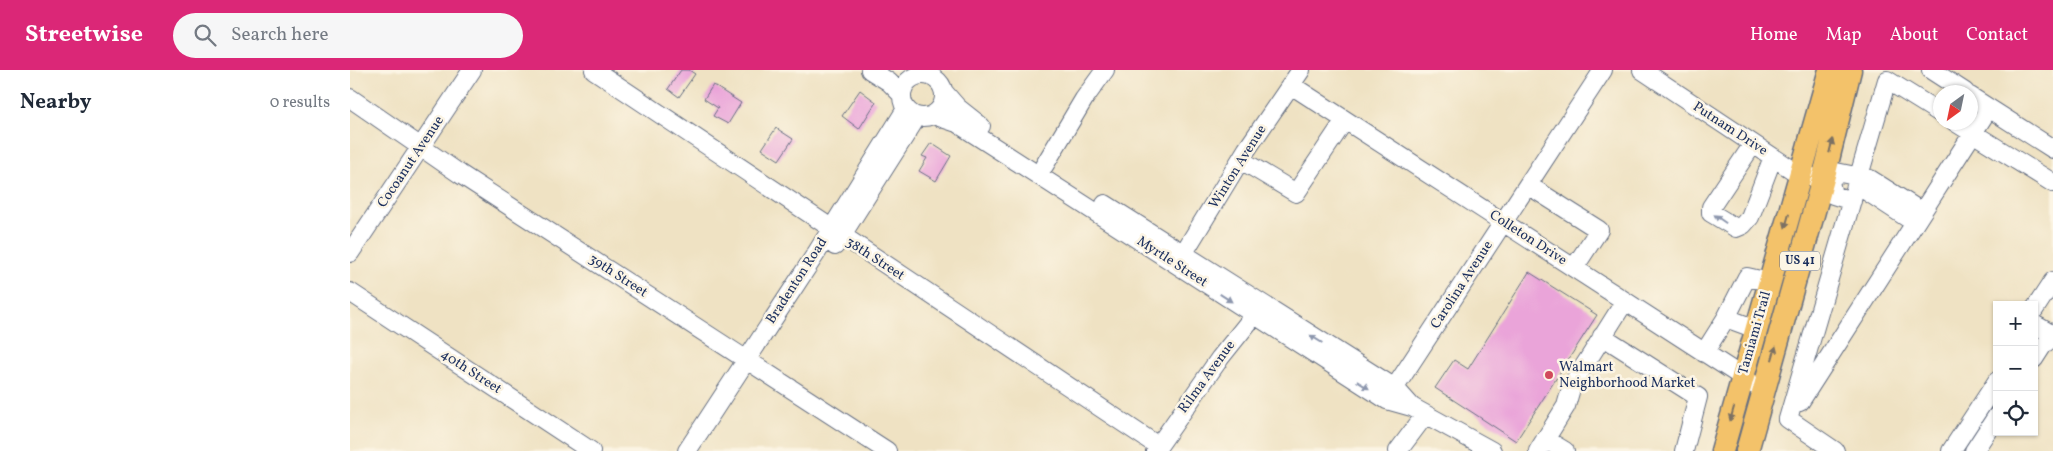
<!DOCTYPE html>
<meta charset="utf-8">
<style>
:root{--surface:#fff;--page:#f6f6f7;--text:#1f2937;--muted:#747a83;--line:#e0e1e3;--accent:#db2777}
body{margin:0;font-family:Vollkorn,serif;background:var(--page);color:var(--text)}
.controls{position:absolute;right:15px;bottom:15px;display:grid;overflow:hidden;border-radius:0px;box-shadow:0 1px 4px #0004}
.controls button{width:45px;height:45px;display:grid;place-items:center;padding:0;border:0;border-bottom:1px solid var(--line);background:var(--surface);color:var(--text);font:25px sans-serif}
.compass{position:absolute;left:1583px;top:15px;width:45px;height:45px;border-radius:50%;background:var(--surface);box-shadow:0 1px 4px #0004;rotate:213deg}
.list{margin:0;padding:0;list-style:none}
h2{display:flex;justify-content:space-between;align-items:center;height:65px;margin:0;padding:0 20px;font-size:21px}
h2 small{font-size:16px;font-weight:400;color:var(--muted)}
.icon{flex:none;width:28px;height:28px;fill:none;stroke:currentColor;stroke-width:2;stroke-linecap:round;stroke-linejoin:round}
.map{position:relative;flex:none;width:1703px;height:381px;overflow:hidden}
header{display:flex;align-items:center;gap:30px;box-sizing:border-box;height:70px;padding:0 25px;background:var(--accent);color:#fff}
header strong{font-size:24px}
nav{display:flex;gap:28px;margin-inline-start:auto;font-size:18px}
.search{width:350px;height:45px;background:var(--page);display:flex;align-items:center;gap:12px;box-sizing:border-box;padding:0 18px;border-radius:28px;color:var(--muted);font-size:19px}
main{display:flex}
aside{flex:1;background:var(--surface)}
.map>svg:first-child{display:block}
.building{fill:#eaa4d9}
.lines{fill:none;stroke-linecap:round;stroke-linejoin:round}
.minor-casing{stroke:#656e81;stroke-width:20}
.major-casing{stroke:#656e81;stroke-width:25}
.minor{stroke:#fff;stroke-width:18}
.major{stroke:#f3c26a;stroke-width:22}
.oneway{fill:#7c7163}
.oneway2{fill:#8d97ae}
.poi-dot{fill:#d1495b;stroke:#fcf5e5;stroke-width:2}
.labels{text-anchor:middle;dominant-baseline:central;stroke-width:5;stroke-linejoin:round;paint-order:stroke}
.shield{fill:#fcf5e5;stroke:#5e6a86;stroke-width:1}
.shield-label{font-size:12px;font-weight:bold;fill:#1b2f5e}
.street-label{font-size:14px;fill:#1b2f5e;stroke:#fcf5e5}
.poi-label{font-size:14px;fill:#1b2f5e;stroke:#fcf5e5;text-anchor:start}
</style>
<header>
<strong>Streetwise</strong>
<div class="search"><svg class="icon" aria-label="search" viewBox="0 0 24 24"><circle cx="10" cy="10" r="6"/><path d="M15 15l6 6"/></svg>Search here</div>
<nav><a>Home</a><a>Map</a><a>About</a><a>Contact</a></nav>
</header>
<main>
<aside>
<h2>Nearby<small>0 results</small></h2>
<ul class="list">
</ul>
</aside>
<div class="map">
<svg width="1703" height="381" viewBox="0 0 1703 381">
<rect width="100%" height="100%" fill="#fcf5e5"/>
<filter id="ink" filterUnits="userSpaceOnUse"><feTurbulence type="fractalNoise" baseFrequency=".02" numOctaves="2"/><feDisplacementMap in="SourceGraphic" scale="10" xChannelSelector="R" yChannelSelector="G"/><feConvolveMatrix kernelMatrix="1 2 1 2 8 2 1 2 1" color-interpolation-filters="sRGB"/></filter>
<filter id="wash" filterUnits="userSpaceOnUse"><feTurbulence type="fractalNoise" baseFrequency=".0096" numOctaves="4" result="noise"/><feDisplacementMap in="SourceGraphic" scale="20" xChannelSelector="R" yChannelSelector="G"/><feGaussianBlur stdDeviation="1.12" result="paint"/><feColorMatrix in="noise" values="0 0 0 0 0 0 0 0 0 0 0 0 0 0 0 0 0 1.4 0 .05"/><feComposite in="paint" operator="in"/></filter>
<g filter="url(#wash)">
<rect width="100%" height="100%" fill="#efe2c3"/>
<g id="blocks">
<path class="building" d="M331,0H339L345,4L329,27L318,19Z
M363,15L391,33L378,54L363,46L368,38L354,29Z
M510,20L526,32L509,59L492,46Z
M426,58L443,69L429,90L412,79Z
M581,73L601,86L586,111L569,101L577,88L572,86Z
M1179,202L1247,245L1166,371L1085,318L1104,290L1118,299Z"/>
</g>
</g>
<g filter="url(#ink)">
<use href="#blocks" fill-opacity="0" stroke="#656e81" stroke-width="1"/>
<g class="lines">
<g class="minor-casing">
<path id="minor" d="M244,0L808,376
M520,0L539,12L552,25
M1292,0L1450,105L1462,107
M1581,0L1615,22
M552 26a21 21 0 1 1 42 0a21 21 0 1 1-42 0Z
M941,15L1414,321
M594,22L607,37L631,56
M1620,26L1703,79
M0,28L110,104L537,381
M583,45L607,53L1037,330L1062,337L1142,381
M1605,52L1703,113
M1403,74L1361,137V143L1386,158L1393,155L1400,147L1423,87
M891,90L946,123L995,50
M694,96L734,29L755,0
M1178,115L1249,160L1224,198
M1507,115L1565,153
M1502,131L1483,125L1480,112L1486,102L1520,109L1572,142
M755,134L1045,318L1062,337
M485,176L567,47
M0,183L122,0
M827,194L897,79L951,0
M0,222L241,381
M1684,240L1703,211
M1684,254L1703,265
M1406,259L1376,248L1397,207L1419,212
M1252,266L1348,327L1334,381
M1354,283L1376,248
M1684,289L1693,275L1703,267
M1038,328L1253,0
M1450,332L1639,38
M1195,369L1215,381
M337,381L467,182L556,39
M805,381L870,288L910,238
M1048,381L1075,345
M1188,381L1216,336L1222,315L1275,231
M1485,381L1438,349L1537,10L1590,43
M1601,381L1647,311
M1624,381L1647,346"/>
</g>
<g class="major-casing">
<path id="major" d="M1372,381L1480,0
M1397,381L1476,98L1500,0"/>
</g>
<use href="#minor" class="minor"/>
<use href="#major" class="major"/>
</g>
<defs><path id="oneway-solid" d="M-6-.8H1V-3.2L6.5 0L1 3.2V.8H-6Z" transform="scale(1.25)"/></defs>
<g class="oneway">
<use href="#oneway-solid" transform="translate(1481 76) rotate(-76)"/>
<use href="#oneway-solid" transform="translate(1437 151) rotate(106)"/>
<use href="#oneway-solid" transform="translate(1424 283) rotate(-74)"/>
<use href="#oneway-solid" transform="translate(1382 344) rotate(106)"/>
</g>
<g class="oneway2">
<use href="#oneway-solid" transform="translate(1370 149) rotate(-145)"/>
<use href="#oneway-solid" transform="translate(876 228) rotate(33)"/>
<use href="#oneway-solid" transform="translate(966 269) rotate(-148)"/>
<use href="#oneway-solid" transform="translate(1013 315) rotate(32)"/>
</g>
</g>
<circle class="poi-dot" cx="1199" cy="305" r="5"/>
<g class="labels">
<rect class="shield" x="1430" y="181.5" width="40" height="19" rx="4"/>
<g class="shield-label">
<text x="1450" y="191">US 41</text>
</g>
<g class="street-label">
<text transform="translate(1380 59) rotate(33)">Putnam Drive</text>
<text transform="translate(61 92) rotate(-56)">Cocoanut Avenue</text>
<text transform="translate(888 97) rotate(-58)">Winton Avenue</text>
<text transform="translate(1178 168) rotate(33)">Colleton Drive</text>
<text transform="translate(525 189) rotate(33)">38th Street</text>
<text transform="translate(822 192) rotate(33)">Myrtle Street</text>
<text transform="translate(268 206) rotate(33)">39th Street</text>
<text transform="translate(447 211) rotate(-57)">Bradenton Road</text>
<text transform="translate(1112 215) rotate(-57)">Carolina Avenue</text>
<text transform="translate(1405 263) rotate(-74)">Tamiami Trail</text>
<text transform="translate(121 302) rotate(33)">40th Street</text>
<text transform="translate(857 307) rotate(-54)">Rilma Avenue</text>
</g>
<g class="poi-label">
<text x="1209" y="297">Walmart<tspan x="1209" dy="16">Neighborhood Market</tspan></text>
</g>
</g>
</svg>
<div class="controls">
<button>+</button>
<button>−</button>
<button><svg class="icon" aria-label="locate" viewBox="0 0 24 24"><circle cx="12" cy="12" r="6"/><path d="M12 2v4M12 18v4M2 12h4M18 12h4"/></svg></button>
</div>
<svg class="compass" viewBox="-18 -18 36 36"><path d="M0-13l5 13h-10z" fill="#e53935"/><path d="M0 13l5-13h-10z" fill="#747a83"/></svg>
</div>
</main>
